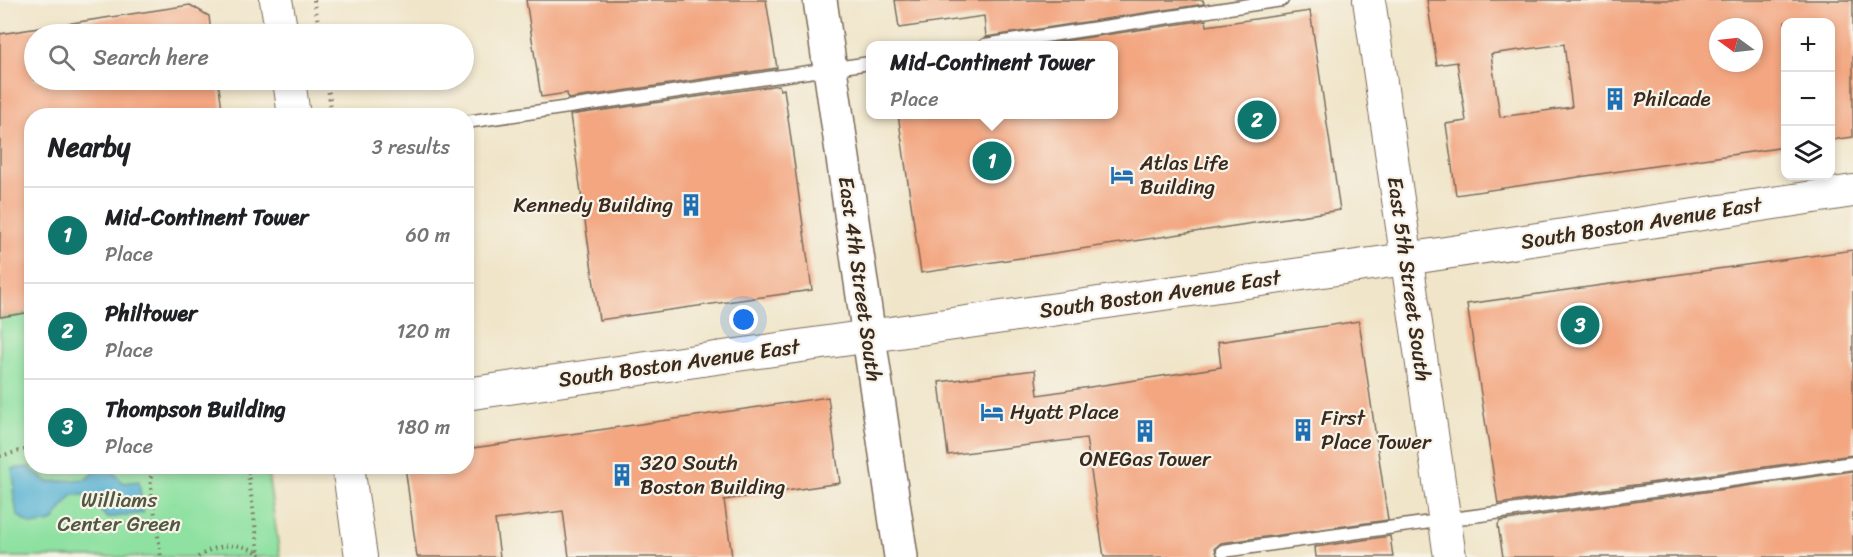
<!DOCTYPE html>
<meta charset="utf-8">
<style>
:root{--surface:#fff;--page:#f2f2f2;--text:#202124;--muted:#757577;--line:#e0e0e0;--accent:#0f766e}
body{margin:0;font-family:Sriracha,sans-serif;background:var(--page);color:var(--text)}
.controls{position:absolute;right:18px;top:18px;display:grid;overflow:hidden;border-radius:12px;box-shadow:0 3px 9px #0003}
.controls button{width:54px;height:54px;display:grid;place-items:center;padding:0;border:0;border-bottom:2px solid var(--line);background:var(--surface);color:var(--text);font:30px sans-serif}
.compass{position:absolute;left:1709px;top:18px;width:54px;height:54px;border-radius:50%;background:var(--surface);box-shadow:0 3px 9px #0003;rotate:285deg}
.you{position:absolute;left:744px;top:320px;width:21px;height:21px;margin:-15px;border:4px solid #fff;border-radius:50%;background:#1a73e8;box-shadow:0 0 0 9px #1a73e833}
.badge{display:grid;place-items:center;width:39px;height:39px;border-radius:50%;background:var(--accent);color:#fff;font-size:20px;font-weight:700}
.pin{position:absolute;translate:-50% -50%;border:3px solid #fff;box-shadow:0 2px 6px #0006}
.popup{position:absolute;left:866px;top:41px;width:252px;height:78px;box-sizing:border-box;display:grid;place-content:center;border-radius:12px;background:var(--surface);filter:drop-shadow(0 2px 4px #0005);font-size:20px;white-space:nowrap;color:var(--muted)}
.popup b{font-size:22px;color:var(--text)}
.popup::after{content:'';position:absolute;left:50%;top:100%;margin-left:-12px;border:12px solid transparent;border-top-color:var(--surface)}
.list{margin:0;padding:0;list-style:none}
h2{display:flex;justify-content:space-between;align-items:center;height:78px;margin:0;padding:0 24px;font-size:26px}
h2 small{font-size:20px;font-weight:400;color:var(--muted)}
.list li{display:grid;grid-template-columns:39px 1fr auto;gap:18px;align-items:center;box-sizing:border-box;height:96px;padding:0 24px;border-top:2px solid var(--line)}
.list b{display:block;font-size:22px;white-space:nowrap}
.list p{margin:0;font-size:20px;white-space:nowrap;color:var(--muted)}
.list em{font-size:20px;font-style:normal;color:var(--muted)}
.icon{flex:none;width:33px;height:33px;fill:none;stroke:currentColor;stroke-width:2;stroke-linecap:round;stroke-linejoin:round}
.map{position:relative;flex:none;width:1853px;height:557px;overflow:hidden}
.search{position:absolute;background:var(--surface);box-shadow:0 3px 9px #0003;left:24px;top:24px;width:450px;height:66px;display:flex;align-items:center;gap:15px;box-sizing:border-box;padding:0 21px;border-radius:33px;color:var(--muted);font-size:22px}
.panel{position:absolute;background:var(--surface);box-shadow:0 3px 9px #0003;left:24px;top:108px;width:450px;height:366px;border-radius:24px}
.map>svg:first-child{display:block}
.green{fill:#8ee1a1;stroke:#648660;stroke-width:1.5}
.water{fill:#57b2d4;stroke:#496e79;stroke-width:1.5}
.building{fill:#f3a680;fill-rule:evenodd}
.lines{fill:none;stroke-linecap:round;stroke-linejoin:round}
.service-casing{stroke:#7a6b5a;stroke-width:15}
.tertiary-casing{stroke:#7a6b5a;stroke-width:34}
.primary-casing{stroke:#7a6b5a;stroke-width:36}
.path{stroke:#7a6b5a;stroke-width:4;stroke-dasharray:1.5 4.5;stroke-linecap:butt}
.service{stroke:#fff;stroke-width:12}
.tertiary{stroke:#fff;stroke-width:32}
.primary{stroke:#fff;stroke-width:33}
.labels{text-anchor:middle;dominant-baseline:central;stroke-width:4.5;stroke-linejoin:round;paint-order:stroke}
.poi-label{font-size:21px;fill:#3b2a1e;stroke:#f7f3e8;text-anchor:start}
.street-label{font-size:21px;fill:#3b2a1e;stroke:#f7f3e8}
.park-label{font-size:21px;fill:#50583f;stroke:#f7f3e8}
</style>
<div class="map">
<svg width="1853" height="557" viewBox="0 0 1853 557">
<rect width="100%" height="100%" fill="#f7f3e8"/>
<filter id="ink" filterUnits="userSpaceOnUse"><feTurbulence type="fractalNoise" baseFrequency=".0167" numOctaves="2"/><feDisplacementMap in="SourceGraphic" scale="12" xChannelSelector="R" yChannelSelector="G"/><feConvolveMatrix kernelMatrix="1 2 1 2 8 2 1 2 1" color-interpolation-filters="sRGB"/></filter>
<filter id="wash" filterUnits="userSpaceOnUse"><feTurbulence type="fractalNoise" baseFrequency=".008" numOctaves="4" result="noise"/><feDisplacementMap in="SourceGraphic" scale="24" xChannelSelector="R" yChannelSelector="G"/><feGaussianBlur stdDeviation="1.35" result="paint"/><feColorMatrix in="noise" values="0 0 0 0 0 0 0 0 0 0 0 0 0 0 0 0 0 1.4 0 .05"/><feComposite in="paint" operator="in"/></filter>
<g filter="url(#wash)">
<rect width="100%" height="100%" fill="#f0e5c9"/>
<path class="green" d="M31,312L32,466L267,467L280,557H0V317Z"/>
<path class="water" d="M28,467L48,482L86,479L98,469L110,468L123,483L139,481L143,513L107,518L86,495H72L52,522L31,525L17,515L13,490L15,489L12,469Z"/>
<g id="blocks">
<path class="building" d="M526,0H766L777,68L568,99L567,93L541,97Z
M895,0H1203L1204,4L986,37L984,16L899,28Z
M1427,0H1853V137L1830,140V22H1785V147L1456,195L1446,124L1466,121L1457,62L1437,65ZM1718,27H1754V63H1718ZM1564,44L1572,107L1500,117L1491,54Z
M190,5L209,16L211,34H34V80H218L223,116H32V312L0,317V34Z
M1310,11L1340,210L921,273L898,114H1113V45H1037L1206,20L1207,26Z
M779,85L780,90L784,89L812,290L599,320L570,115Z
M1853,250V455L1498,504L1467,304Z
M1359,321L1388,520L1221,543L1215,548L1218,557H1104L1086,438L948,455L939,382L1035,370L1038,395L1221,367L1218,342Z
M828,397L840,483L724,500L732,557H569L563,511L495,520L500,557H417L405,466H466V449Z
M1853,471V557H1503L1498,525L1500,521Z
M1390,536L1393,557H1316L1315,547Z"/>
</g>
</g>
<g filter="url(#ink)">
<use href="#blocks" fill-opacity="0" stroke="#7a6b5a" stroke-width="1.5"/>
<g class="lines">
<g class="service-casing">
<path id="service" d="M985,45L1282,0
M466,122L870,63
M1223,551L1853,463"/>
</g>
<g class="tertiary-casing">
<path id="tertiary" d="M276,0L282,34
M1369,0L1450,557
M289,80L294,116
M466,394L1406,259L1853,191
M348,466L361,557"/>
</g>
<g class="primary-casing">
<path id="primary" d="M820,0L901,557"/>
</g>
<path class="path" d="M314,0L320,34
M327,80L332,116
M0,456L32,448
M157,466L150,479L161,557
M247,466L259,553
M198,557C217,543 245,540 263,557"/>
<use href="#service" class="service"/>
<use href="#tertiary" class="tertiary"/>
<use href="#primary" class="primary"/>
</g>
</g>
<defs>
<g id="building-bare" transform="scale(1.8)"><path d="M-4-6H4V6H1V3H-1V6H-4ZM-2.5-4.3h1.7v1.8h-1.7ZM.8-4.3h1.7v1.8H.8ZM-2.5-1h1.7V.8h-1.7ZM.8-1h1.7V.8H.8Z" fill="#1f6fb2" stroke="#f7f3e8" stroke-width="2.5" paint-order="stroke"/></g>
<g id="hotel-bare" transform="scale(1.8)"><path d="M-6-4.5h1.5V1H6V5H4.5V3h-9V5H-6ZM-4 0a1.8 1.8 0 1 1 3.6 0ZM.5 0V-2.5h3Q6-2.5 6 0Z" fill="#1f6fb2" stroke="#f7f3e8" stroke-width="2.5" paint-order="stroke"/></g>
</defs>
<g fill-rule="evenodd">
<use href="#building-bare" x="1615" y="99"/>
<use href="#hotel-bare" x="1122" y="175"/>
<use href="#building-bare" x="691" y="205"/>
<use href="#hotel-bare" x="992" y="412"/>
<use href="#building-bare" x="1303" y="430"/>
<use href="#building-bare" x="1145" y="431"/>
<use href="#building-bare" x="622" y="475"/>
</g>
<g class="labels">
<g class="poi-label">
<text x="1633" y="99">Philcade</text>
<text x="1140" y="163">Atlas Life<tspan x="1140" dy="24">Building</tspan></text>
<text x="673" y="205" text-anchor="end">Kennedy Building</text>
<text x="1010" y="412">Hyatt Place</text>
<text x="1321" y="418">First<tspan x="1321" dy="24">Place Tower</tspan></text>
<text x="1145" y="459" text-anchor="middle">ONEGas Tower</text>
<text x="640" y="463">320 South<tspan x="640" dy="24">Boston Building</tspan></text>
</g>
<g class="street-label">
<text transform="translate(1641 223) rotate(-9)">South Boston Avenue East</text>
<text transform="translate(860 279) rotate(82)">East 4th Street South</text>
<text transform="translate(1409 279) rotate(82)">East 5th Street South</text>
<text transform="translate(1160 294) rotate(-8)">South Boston Avenue East</text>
<text transform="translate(679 363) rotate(-8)">South Boston Avenue East</text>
</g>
<g class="park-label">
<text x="119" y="500">Williams<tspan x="119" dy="24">Center Green</tspan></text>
</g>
</g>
</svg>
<div class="controls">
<button>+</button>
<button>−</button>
<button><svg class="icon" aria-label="layers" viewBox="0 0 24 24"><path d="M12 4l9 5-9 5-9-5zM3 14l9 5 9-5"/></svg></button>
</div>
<svg class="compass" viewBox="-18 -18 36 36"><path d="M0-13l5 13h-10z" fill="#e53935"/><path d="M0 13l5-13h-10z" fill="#757577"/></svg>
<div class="you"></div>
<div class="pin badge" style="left:992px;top:161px">1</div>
<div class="popup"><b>Mid-Continent Tower</b>Place</div>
<div class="pin badge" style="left:1257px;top:120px">2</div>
<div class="pin badge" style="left:1580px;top:325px">3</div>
<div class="search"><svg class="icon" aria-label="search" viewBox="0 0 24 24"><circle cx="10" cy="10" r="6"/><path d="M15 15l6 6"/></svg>Search here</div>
<section class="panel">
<h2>Nearby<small>3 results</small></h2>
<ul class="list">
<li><span class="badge">1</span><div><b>Mid-Continent Tower</b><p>Place</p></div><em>60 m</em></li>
<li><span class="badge">2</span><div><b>Philtower</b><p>Place</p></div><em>120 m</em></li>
<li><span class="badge">3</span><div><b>Thompson Building</b><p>Place</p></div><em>180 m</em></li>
</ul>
</section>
</div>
